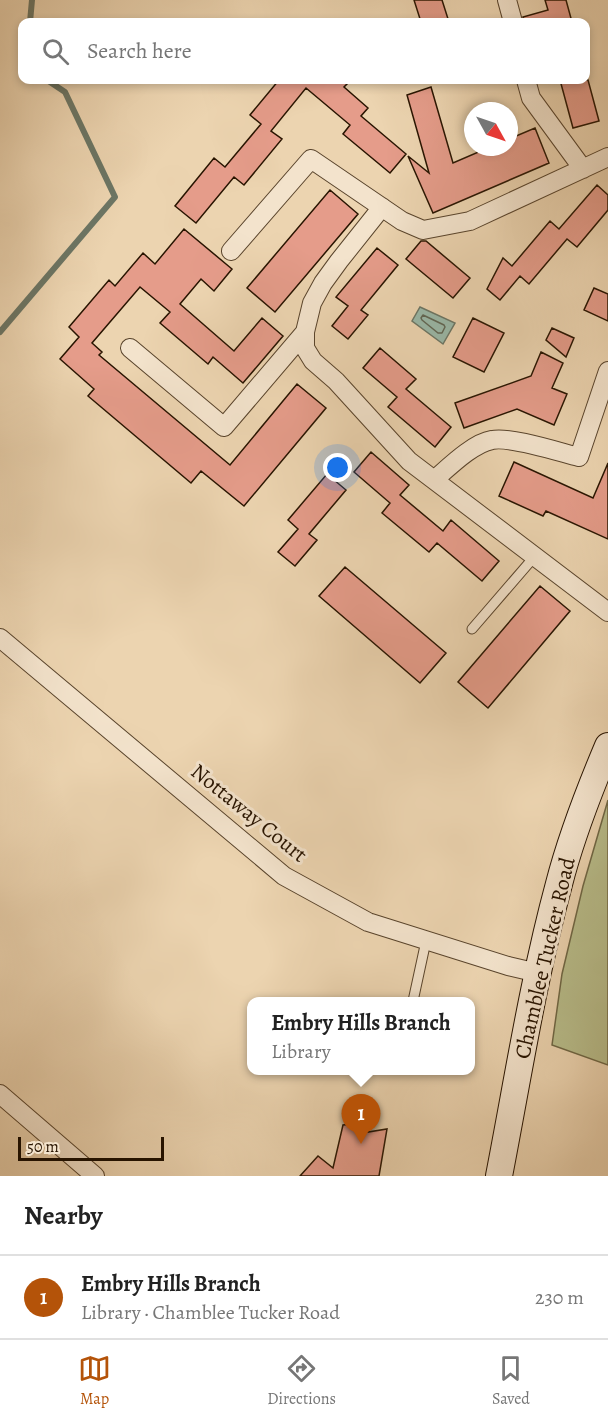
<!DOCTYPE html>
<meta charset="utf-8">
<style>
:root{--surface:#fff;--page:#f6f6f6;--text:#222;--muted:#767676;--line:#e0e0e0;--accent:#b45309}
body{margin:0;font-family:Alegreya,serif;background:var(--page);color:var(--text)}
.compass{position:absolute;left:464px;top:102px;width:54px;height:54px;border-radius:50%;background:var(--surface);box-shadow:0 3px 9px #0003;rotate:130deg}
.scale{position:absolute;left:18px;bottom:15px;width:146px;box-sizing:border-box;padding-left:6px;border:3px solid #281400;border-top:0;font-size:16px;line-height:21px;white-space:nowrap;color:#281400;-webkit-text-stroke:4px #f3e3cc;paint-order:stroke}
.you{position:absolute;left:338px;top:468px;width:21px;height:21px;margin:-15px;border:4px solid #fff;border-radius:50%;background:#1a73e8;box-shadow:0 0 0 9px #1a73e833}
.badge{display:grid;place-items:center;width:39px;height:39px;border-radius:50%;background:var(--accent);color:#fff;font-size:20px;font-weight:700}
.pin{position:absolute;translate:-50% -50px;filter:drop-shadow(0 2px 3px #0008)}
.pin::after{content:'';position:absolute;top:32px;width:21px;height:18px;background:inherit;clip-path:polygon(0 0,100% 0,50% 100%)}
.popup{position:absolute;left:247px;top:997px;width:228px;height:78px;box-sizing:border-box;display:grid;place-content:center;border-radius:12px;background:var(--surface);filter:drop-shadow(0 2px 4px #0005);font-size:20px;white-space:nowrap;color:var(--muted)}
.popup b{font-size:22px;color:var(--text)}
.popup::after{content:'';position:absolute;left:50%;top:100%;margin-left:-12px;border:12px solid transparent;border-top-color:var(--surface)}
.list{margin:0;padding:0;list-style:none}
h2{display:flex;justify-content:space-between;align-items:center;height:78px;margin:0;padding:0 24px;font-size:26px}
h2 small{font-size:20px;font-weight:400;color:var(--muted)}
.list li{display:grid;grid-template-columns:39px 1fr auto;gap:18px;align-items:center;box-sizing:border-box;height:84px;padding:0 24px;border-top:2px solid var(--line)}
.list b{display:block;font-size:22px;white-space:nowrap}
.list p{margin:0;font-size:20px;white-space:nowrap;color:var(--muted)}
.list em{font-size:20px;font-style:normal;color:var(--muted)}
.icon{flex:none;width:33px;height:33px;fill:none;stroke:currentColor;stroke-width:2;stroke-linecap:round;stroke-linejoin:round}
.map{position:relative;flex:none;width:608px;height:1176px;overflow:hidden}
.search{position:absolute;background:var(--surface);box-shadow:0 3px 9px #0003;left:18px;right:18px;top:18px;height:66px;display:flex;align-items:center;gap:15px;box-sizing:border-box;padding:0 21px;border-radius:12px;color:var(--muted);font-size:22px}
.sheet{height:162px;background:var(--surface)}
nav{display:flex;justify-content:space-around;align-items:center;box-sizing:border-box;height:84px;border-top:2px solid var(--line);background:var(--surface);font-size:16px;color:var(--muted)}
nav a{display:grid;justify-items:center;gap:3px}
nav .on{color:var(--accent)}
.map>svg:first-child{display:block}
.green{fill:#b8bd8b;stroke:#706846;stroke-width:1.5}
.water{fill:#99b8a8;stroke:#6c7665;stroke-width:1.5}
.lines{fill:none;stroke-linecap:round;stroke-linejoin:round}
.shore{stroke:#606654;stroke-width:1.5}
.stream{stroke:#6c7665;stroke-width:6}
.building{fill:#e59c8a;stroke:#281400;stroke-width:1.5}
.lane-casing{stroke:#59442c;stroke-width:11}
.street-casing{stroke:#59442c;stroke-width:20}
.secondary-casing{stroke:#281400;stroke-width:28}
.lane{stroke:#f3e3cc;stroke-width:9}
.street{stroke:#f3e3cc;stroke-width:18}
.secondary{stroke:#f3e3cc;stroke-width:26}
.labels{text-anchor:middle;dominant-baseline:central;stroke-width:6;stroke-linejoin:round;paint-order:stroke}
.street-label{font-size:22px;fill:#281400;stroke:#f3e3cc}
</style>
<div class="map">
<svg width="608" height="1176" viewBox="0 0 608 1176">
<rect width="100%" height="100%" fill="#ecd4b0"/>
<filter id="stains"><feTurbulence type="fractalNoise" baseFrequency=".00333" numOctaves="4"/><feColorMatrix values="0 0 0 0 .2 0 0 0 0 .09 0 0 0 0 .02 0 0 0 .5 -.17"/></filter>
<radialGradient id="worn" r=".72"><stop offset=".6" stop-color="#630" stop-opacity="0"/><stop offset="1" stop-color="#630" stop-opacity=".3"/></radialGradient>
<path class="green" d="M608,800V1065L552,1045L562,974L583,886Z"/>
<path class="water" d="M420,307L455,323L443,344L412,321Z"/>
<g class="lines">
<path class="shore" d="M423,315L444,325L445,327L442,333H438L422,320L421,318Z"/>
<path class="stream" d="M30,22L32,0
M0,332L115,197L65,92L47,80"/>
</g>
<path class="building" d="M414,0H442L449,22H421Z
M545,0H566L572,22H524L523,17L548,10Z
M279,80H351L344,87L368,108L361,116L406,154L390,173L343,134L350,125L306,88L271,131L282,139L244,185L234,177L196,223L175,206L214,158L225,167L261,124L250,115Z
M560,80H588L599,121L573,128Z
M431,87L453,163L490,147H509V139L535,128L549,163L433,213L408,156L429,173L407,95Z
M597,185L608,195V210L577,247L567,239L529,284L520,276L500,300L487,289L503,258L512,266L550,221L559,229Z
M330,190L358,214L275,312L247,288Z
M184,229L232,269L214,291L201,279L180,304L234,351L262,318L283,336L243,383L213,357L208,364L160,323L170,312L140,287L92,343L102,352L99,355L230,465L297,384L326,408L244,506L201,471L191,483L88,396L94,389L60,359L79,337L69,327L109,280L115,286L143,253L155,264Z
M421,241H426L470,278L453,298L406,259Z
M377,248L398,265L361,310L368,315L348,339L332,326L348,306L336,297Z
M594,288L608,294V321L584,310Z
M473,318L504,333L484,372L453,357Z
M552,328L574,338L566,357L546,340Z
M380,348L416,379L406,389L451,427L435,447L388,407L397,397L363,368Z
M541,352L563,363L552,388L567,394L554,425L517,409L464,428L455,403L531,376Z
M371,452L409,485L400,495L443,531L451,520L499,561L482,581L437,543L429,552L382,513L390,503L354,472Z
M514,462L593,498L608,463V539L546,511L543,516L499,496Z
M327,474L346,490L309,534L317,540L295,566L278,552L298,529L288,520Z
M345,567L446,653L420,683L319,596Z
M540,586L570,611L488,708L458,682Z
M369,1122L368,1132L387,1129L379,1176H300L318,1156L333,1168L343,1125Z"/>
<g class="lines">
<g class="lane-casing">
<path id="lane" d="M472,629L535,556
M415,1002L413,1001L426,941"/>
</g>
<g class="street-casing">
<path id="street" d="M507,0L513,22
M526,80L531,98L583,169
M382,207L339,261L323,283L312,303L305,332V348L313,361L336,381L409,461L608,612
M231,251L311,159L402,221L423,230L470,221L608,157
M130,348L224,427L305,332
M434,480C448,468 473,443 492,440C510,436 559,452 579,457L608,371
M0,638L284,876L368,922L508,966L538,973
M0,1094L95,1176"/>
</g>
<g class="secondary-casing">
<path id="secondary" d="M499,1176C518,1078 533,980 559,884C571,837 589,791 608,746"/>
</g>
<use href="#lane" class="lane"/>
<use href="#street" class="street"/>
<use href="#secondary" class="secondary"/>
</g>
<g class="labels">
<g class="street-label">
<text transform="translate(249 813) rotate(39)">Nottaway Court</text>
<text transform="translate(545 958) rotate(-77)">Chamblee Tucker Road</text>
</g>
</g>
<rect width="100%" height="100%" filter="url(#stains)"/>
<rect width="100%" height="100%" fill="url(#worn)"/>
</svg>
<svg class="compass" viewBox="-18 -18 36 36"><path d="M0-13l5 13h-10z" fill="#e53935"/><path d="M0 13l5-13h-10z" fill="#767676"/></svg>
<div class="scale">50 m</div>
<div class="you"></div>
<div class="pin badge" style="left:361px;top:1144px">1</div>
<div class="popup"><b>Embry Hills Branch</b>Library</div>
<div class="search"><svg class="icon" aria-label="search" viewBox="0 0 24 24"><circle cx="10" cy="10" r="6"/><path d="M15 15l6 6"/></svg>Search here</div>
</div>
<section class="sheet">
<h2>Nearby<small></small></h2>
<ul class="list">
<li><span class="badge">1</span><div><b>Embry Hills Branch</b><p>Library · Chamblee Tucker Road</p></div><em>230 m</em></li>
</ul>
</section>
<nav>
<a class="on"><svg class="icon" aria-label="map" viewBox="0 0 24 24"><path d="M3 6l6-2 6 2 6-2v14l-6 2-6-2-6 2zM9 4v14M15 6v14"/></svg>Map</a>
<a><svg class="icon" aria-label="directions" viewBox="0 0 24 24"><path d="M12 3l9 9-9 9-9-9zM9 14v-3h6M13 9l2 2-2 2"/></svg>Directions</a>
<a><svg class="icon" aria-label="saved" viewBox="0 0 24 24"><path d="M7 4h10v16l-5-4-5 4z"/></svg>Saved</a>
</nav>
